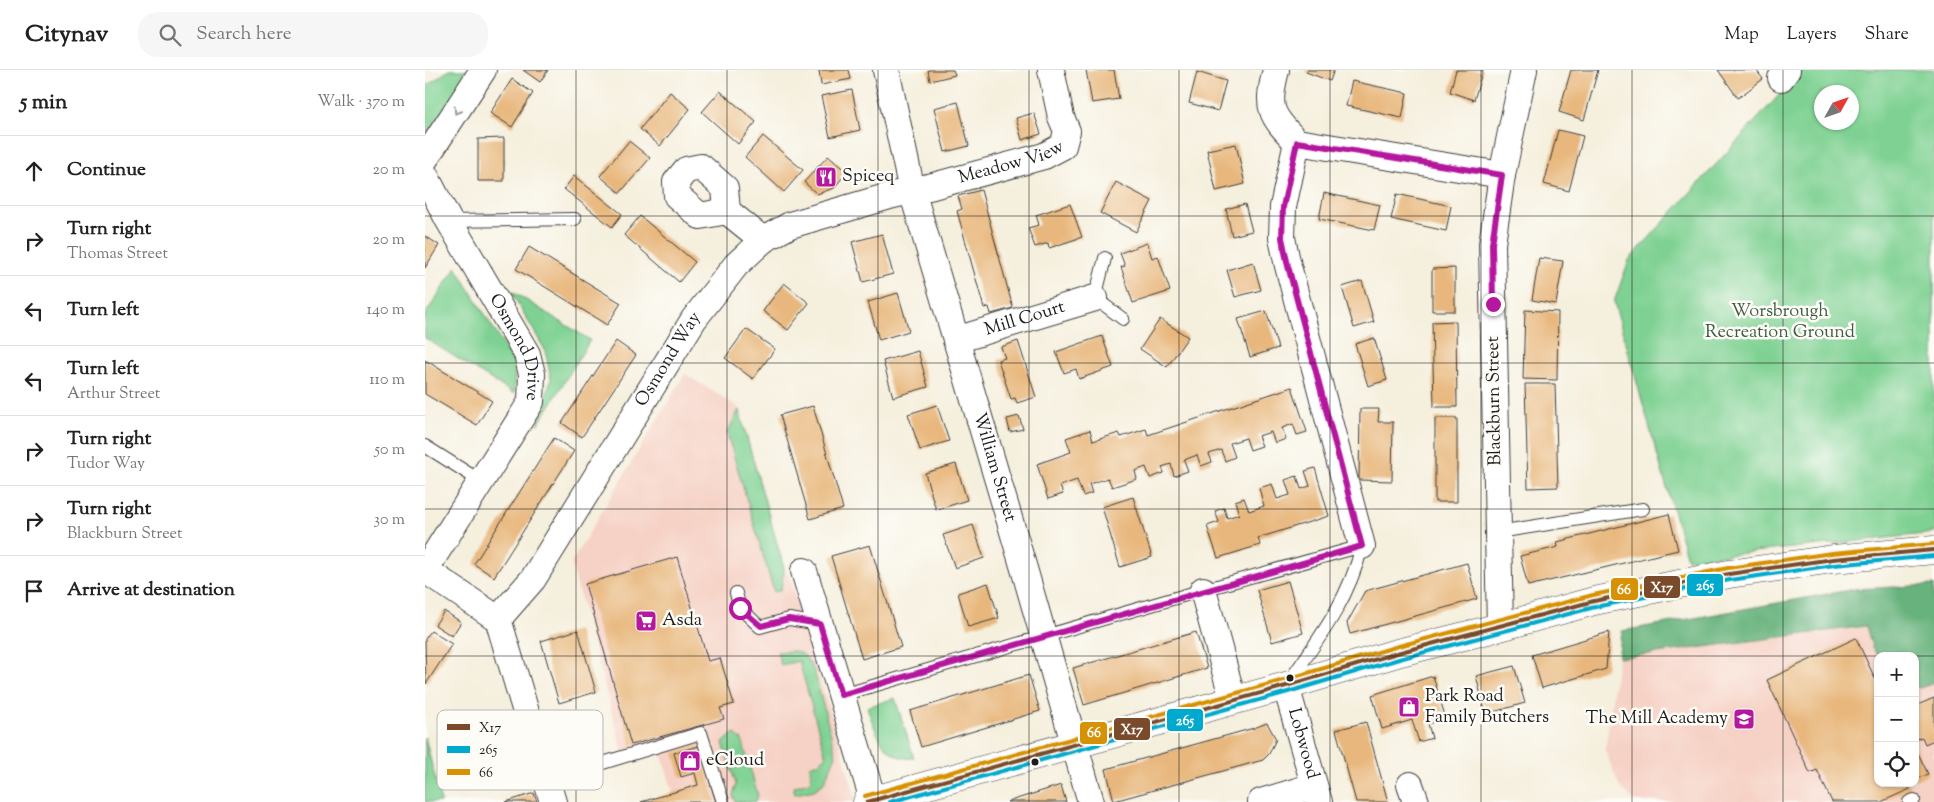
<!DOCTYPE html>
<meta charset="utf-8">
<style>
:root{--surface:#fff;--page:#f6f6f6;--text:#222;--muted:#767676;--line:#e0e0e0}
body{margin:0;font-family:"Sorts Mill Goudy",serif;background:var(--page);color:var(--text)}
.controls{position:absolute;right:15px;bottom:15px;display:grid;overflow:hidden;border-radius:10px;box-shadow:0 1px 4px #0004}
.controls button{width:45px;height:45px;display:grid;place-items:center;padding:0;border:0;border-bottom:1px solid var(--line);background:var(--surface);color:var(--text);font:25px sans-serif}
.compass{position:absolute;left:1389px;top:15px;width:45px;height:45px;border-radius:50%;background:var(--surface);box-shadow:0 1px 4px #0004;rotate:50deg}
.stop{position:absolute;width:15px;height:15px;margin:-11px;border:4px solid #b5179e;border-radius:50%;background:#fff}
.stop.end{background:#b5179e;border-color:#fff;box-shadow:0 1px 5px #0008}
.list{margin:0;padding:0;list-style:none}
h2{display:flex;justify-content:space-between;align-items:center;height:65px;margin:0;padding:0 20px;font-size:21px}
h2 small{font-size:16px;font-weight:400;color:var(--muted)}
.list li{display:grid;grid-template-columns:32px 1fr auto;gap:15px;align-items:center;box-sizing:border-box;height:70px;padding:0 20px;border-top:1px solid var(--line)}
.list b{display:block;font-size:19px;white-space:nowrap}
.list p{margin:0;font-size:16px;white-space:nowrap;color:var(--muted)}
.list em{font-size:16px;font-style:normal;color:var(--muted)}
.icon{flex:none;width:28px;height:28px;fill:none;stroke:currentColor;stroke-width:2;stroke-linecap:round;stroke-linejoin:round}
.map{position:relative;flex:none;width:1509px;height:732px;overflow:hidden}
header{display:flex;align-items:center;gap:30px;box-sizing:border-box;height:70px;padding:0 25px;background:var(--surface);border-bottom:1px solid var(--line)}
header strong{font-size:24px}
nav{display:flex;gap:28px;margin-inline-start:auto;font-size:18px}
.search{width:350px;height:45px;background:var(--page);display:flex;align-items:center;gap:12px;box-sizing:border-box;padding:0 18px;border-radius:20px;color:var(--muted);font-size:19px}
main{display:flex}
aside{flex:1;background:var(--surface)}
.map>svg:first-child{display:block}
.built{fill:#f6d1c5}
.green{fill:#7fd193;stroke:#4e7658;fill-rule:evenodd}
.forest{fill:#67b37d;stroke:#42684c}
.building{fill:#e8b77d}
.lines{fill:none;stroke-linecap:round;stroke-linejoin:round}
.service-casing{stroke:#3d3c39;stroke-width:14}
.minor-casing{stroke:#3d3c39;stroke-width:28}
.trunk-casing{stroke:#3d3c39;stroke-width:29}
.service{stroke:#fff;stroke-width:12}
.minor{stroke:#fff;stroke-width:26}
.trunk{stroke:#fff;stroke-width:28}
.bus-1-casing{stroke:#fdfcf7;stroke-width:8}
.bus-2-casing{stroke:#fdfcf7;stroke-width:8}
.bus-3-casing{stroke:#fdfcf7;stroke-width:8}
.bus-1{stroke:#7a4b2a;stroke-width:4}
.bus-2{stroke:#00a9ce;stroke-width:4}
.bus-3{stroke:#d69104;stroke-width:4}
.oneway{stroke:#999}
.route{stroke:#b5179e;stroke-width:6}
.grid{fill:none;stroke:#1c1c1c;stroke-width:1;stroke-opacity:0.55}
.bus-dot{fill:#1c1c1c;stroke:#fdfcf7;stroke-width:2}
.labels{text-anchor:middle;dominant-baseline:central;stroke-width:5;stroke-linejoin:round;paint-order:stroke}
.street-label{font-size:18px;fill:#1c1c1c;stroke:#fdfcf7}
.poi-label{font-size:18px;fill:#1c1c1c;stroke:#fdfcf7;text-anchor:start}
.park-label{font-size:18px;fill:#3f5b46;stroke:#fdfcf7}
.key{fill:#fdfcf7;stroke:#bab9b5;stroke-width:1}
.key-label{font-size:14px;fill:#1c1c1c}
.line-badge{stroke:#fdfcf7;stroke-width:2}
.badge-label{font-size:14px;text-anchor:middle;font-weight:bold;fill:#fff}
</style>
<header>
<strong>Citynav</strong>
<div class="search"><svg class="icon" aria-label="search" viewBox="0 0 24 24"><circle cx="10" cy="10" r="6"/><path d="M15 15l6 6"/></svg>Search here</div>
<nav><a>Map</a><a>Layers</a><a>Share</a></nav>
</header>
<main>
<aside>
<h2>5 min<small>Walk · 370 m</small></h2>
<ul class="list">
<li><svg class="icon" aria-label="ahead" viewBox="0 0 24 24"><path d="M12 20V5M6 11l6-6 6 6"/></svg><div><b>Continue</b></div><em>20 m</em></li>
<li><svg class="icon" aria-label="right" viewBox="0 0 24 24"><path d="M7 20v-9h11M14 6l5 5-5 5"/></svg><div><b>Turn right</b><p>Thomas Street</p></div><em>20 m</em></li>
<li><svg class="icon" aria-label="left" viewBox="0 0 24 24"><path d="M17 20v-9H6M10 6l-5 5 5 5"/></svg><div><b>Turn left</b></div><em>140 m</em></li>
<li><svg class="icon" aria-label="left" viewBox="0 0 24 24"><path d="M17 20v-9H6M10 6l-5 5 5 5"/></svg><div><b>Turn left</b><p>Arthur Street</p></div><em>110 m</em></li>
<li><svg class="icon" aria-label="right" viewBox="0 0 24 24"><path d="M7 20v-9h11M14 6l5 5-5 5"/></svg><div><b>Turn right</b><p>Tudor Way</p></div><em>50 m</em></li>
<li><svg class="icon" aria-label="right" viewBox="0 0 24 24"><path d="M7 20v-9h11M14 6l5 5-5 5"/></svg><div><b>Turn right</b><p>Blackburn Street</p></div><em>30 m</em></li>
<li><svg class="icon" aria-label="arrive" viewBox="0 0 24 24"><path d="M6 21V4h12l-3 4 3 4H6"/></svg><div><b>Arrive at destination</b></div></li>
</ul>
</aside>
<div class="map">
<svg width="1509" height="732" viewBox="0 0 1509 732">
<rect width="100%" height="100%" fill="#fdfcf7"/>
<filter id="ink" filterUnits="userSpaceOnUse"><feTurbulence type="fractalNoise" baseFrequency=".02" numOctaves="2"/><feDisplacementMap in="SourceGraphic" scale="10" xChannelSelector="R" yChannelSelector="G"/><feConvolveMatrix kernelMatrix="1 2 1 2 8 2 1 2 1" color-interpolation-filters="sRGB"/></filter>
<filter id="wash" filterUnits="userSpaceOnUse"><feTurbulence type="fractalNoise" baseFrequency=".0096" numOctaves="4" result="noise"/><feDisplacementMap in="SourceGraphic" scale="20" xChannelSelector="R" yChannelSelector="G"/><feGaussianBlur stdDeviation="1.12" result="paint"/><feColorMatrix in="noise" values="0 0 0 0 0 0 0 0 0 0 0 0 0 0 0 0 0 1.4 0 .05"/><feComposite in="paint" operator="in"/></filter>
<g filter="url(#wash)">
<rect width="100%" height="100%" fill="#f5efdd"/>
<path class="built" d="M260,304L313,337L359,498L366,510L432,732H251L233,673L198,683L146,493Z
M1442,556L1447,577L1453,586V713H1490V616L1495,618L1509,613V732H1211L1194,716L1180,680L1193,588Z"/>
<path class="green" d="M24,0H48L3,63L0,57V17Z
M1377,0H1509V463L1262,489L1189,232L1204,190ZM1396,22H1426V52H1396Z
M31,197L90,294L89,324L0,268V245Z
M85,220L165,270L113,355L126,309L120,280Z
M314,340L359,498L356,519L349,522L302,363Z
M369,581L379,585L389,600L411,685L399,713L389,720L370,724L368,717L386,711L385,696L395,692L401,687L374,591L356,595L352,582Z
M470,628L489,688C459,692 450,659 442,637Z
M309,663L317,670L333,726L330,732H311L308,726L311,714L298,673Z
M0,667L16,732H0Z"/>
<path class="forest" d="M1509,515V613L1495,618L1490,616V586H1453L1447,577L1441,556L1193,588L1197,561L1430,519Z"/>
<g id="blocks">
<path class="building" d="M98,0H123L115,12Z
M394,0H424L426,9L396,15Z
M503,0H528L530,5L505,11Z
M661,0H689L694,29L667,33Z
M882,0H909L905,11L881,2Z
M1031,0H1058L1049,30L1025,22Z
M1146,0H1173L1159,50L1134,42Z
M1293,0H1331L1338,9L1313,28Z
M772,2L801,11L793,41L764,33Z
M87,9L108,23L87,57L65,43Z
M927,11L982,23L977,48L921,36Z
M427,20L435,60L405,67L396,26Z
M295,21L331,52L313,74L277,42Z
M245,22L265,39L235,76L215,59Z
M533,32L544,76L520,82L509,38Z
M609,43L616,64L597,70L591,48Z
M1133,60L1158,66L1144,121L1119,114Z
M338,66L378,100L359,122L320,87Z
M79,68V111H53V69Z
M204,71L225,88L195,123L175,106Z
M811,74L820,114L791,121L782,80Z
M403,86L422,102L409,118L392,124L379,112Z
M149,106L197,144L187,157L139,119Z
M691,112L727,131L711,162L675,143Z
M556,120L588,238L566,244L564,237L559,238L532,141L537,139L533,126Z
M899,123L955,135L949,160L894,149Z
M972,124L1026,136L1021,161L966,149Z
M645,134L657,167L624,178L623,173L610,177L603,158L614,155L611,145Z
M820,134L827,161L807,166L801,139Z
M215,146L270,192L254,212L199,165Z
M457,164L468,204L438,212L427,172Z
M0,166L14,175L0,198Z
M722,173L727,188L733,186L745,221L708,233L696,197L700,196L695,183Z
M104,177L196,233L182,255L91,199Z
M1114,188L1138,191L1131,234L1107,230Z
M828,192L836,220L810,227L802,200Z
M1030,198V241H1007V199Z
M937,211L949,252L929,258L917,217Z
M359,213L384,233L363,260L338,241Z
M473,223L484,261L454,270L443,232Z
M1100,240L1133,242L1132,310L1098,309Z
M841,241L853,278L825,287L813,249Z
M735,249L763,267L742,297L715,279Z
M1031,251L1032,337H1009L1007,252Z
M321,259L350,279L328,309L300,288Z
M677,266L688,297L654,309L651,299L639,303L631,282Z
M949,268L962,310L943,316L930,274Z
M191,271L211,285L157,367L137,353Z
M593,271L611,327L592,333L590,328L586,329L573,290L580,288L576,277Z
M493,281L503,317L468,327L458,291Z
M0,290L67,331L52,355L0,324Z
M1100,314H1130L1133,417L1103,418Z
M867,317L882,362L872,365L868,354L857,358L861,369L850,373L846,362L833,366L837,376L825,380L821,368L805,373L810,387L800,391L796,380L784,384L787,392L776,396L772,385L759,390L763,401L749,406L746,394L737,397L739,403L725,408L721,397L710,401L712,409L687,417L683,408L664,414L667,423L658,426L652,410L635,416L638,424L623,429L612,394L646,382L641,368L665,360L668,371L694,363L696,367L721,359L723,365Z
M512,335L524,371L495,380L483,344Z
M388,336L418,439L385,449L355,345Z
M935,339H954L953,352H968L967,411L934,410Z
M594,346L598,359L585,362L582,349Z
M1010,348H1032V432H1010Z
M129,368L149,381L69,507L49,494Z
M531,394L542,430L511,440L500,403Z
M890,398L904,446L833,468L835,475L793,488L782,456L794,452L790,441L799,438L802,448L814,444L810,431L819,428L824,441L839,436L834,418L847,414L852,429L865,425L860,410L872,406L876,419L885,416L880,401Z
M708,427L727,487L695,497L677,437Z
M1244,444L1253,480L1103,516L1095,486L1133,477L1132,472Z
M548,455L559,488L530,498L518,465Z
M445,475L476,577L437,589L406,486Z
M252,487L283,591L295,588L309,634L295,638L299,649L206,675L160,514Z
M1042,493L1052,529L925,564L922,553L940,521Z
M863,511L878,563L847,572L832,520Z
M563,513L574,548L543,557L533,523Z
M19,541L36,552L27,566L10,555Z
M153,560L171,622L134,633L116,571Z
M6,561L27,574L1,614L0,569Z
M771,562L782,598L659,635L648,598Z
M1184,562L1181,599L1117,618L1107,585Z
M1431,568L1453,615V713H1483L1485,719L1456,732H1407L1392,700L1385,703L1342,610Z
M1089,596L1100,633L1061,644L1051,606Z
M604,605L615,641L496,677L485,641Z
M1008,606L1021,649L1003,654L1007,668L994,672L987,650L957,659L947,625Z
M1509,628V670L1500,674L1497,667L1490,670V636Z
M941,652L963,732H931L911,660Z
M842,653L851,669L844,684L838,690L689,731L681,699L829,658Z
M274,676L291,732H216L273,715L270,703L256,707L249,683Z
M1490,677L1503,704L1490,710Z
M636,715L641,732H582Z
M109,723L112,732H81Z"/>
</g>
</g>
<g filter="url(#ink)">
<use href="#blocks" fill-opacity="0" stroke="#3d3c39" stroke-width="1"/>
<g class="lines">
<g class="service-casing">
<path id="service" d="M24,151L150,149
M680,188L670,228L698,249
M0,376L57,412
M1073,462L1218,439
M311,523L315,538L335,557L364,549L395,554
M417,625L778,520L937,476C924,529 896,566 865,610
M122,710L276,663L298,732
M1484,732L1489,730"/>
</g>
<g class="minor-casing">
<g id="minor">
<path id="s1" d="M461,0L487,121L600,502L666,732"/>
<path d="M851,0C841,38 845,45 872,72L1077,105"/>
<path d="M1356,8L1362,0"/>
<path d="M872,72L858,137L857,168L863,196L937,476"/>
<path d="M0,89L58,0"/>
<path id="s2" d="M0,105L24,151L102,284L107,304L106,332L0,500"/>
<path d="M302,141L275,146L252,126L251,112L261,100L276,97L300,118L302,141L338,170"/>
<path id="s3" d="M531,270L670,228"/>
<path d="M0,500L73,549"/>
<path d="M379,501L448,730"/>
<path d="M778,520L808,630"/>
<path id="s4" d="M73,549L108,509L269,249L311,195L338,170L365,155L468,125L508,116L619,86L638,76L642,61L636,47L626,0"/>
<path d="M73,549L128,732"/>
<path d="M1075,557L1067,174L1077,105L1099,0"/>
<path id="s5" d="M861,616L894,732"/>
<path d="M985,715L991,732"/>
<path d="M836,732L889,716"/>
</g>
</g>
<g class="trunk-casing">
<path id="trunk" d="M442,732L861,616L972,583L1075,557L1169,531L1304,504L1408,489L1509,480"/>
</g>
<use href="#service" class="service"/>
<use href="#minor" class="minor"/>
<use href="#trunk" class="trunk"/>
<g class="bus-1-casing">
<path id="bus-1" d="M442,732L861,616L972,583L1169,531L1304,504L1408,489L1509,480"/>
</g>
<g class="bus-2-casing">
<path id="bus-2" d="M465,732L863,622L974,589L1170,537L1305,510L1409,495L1509,486"/>
</g>
<g class="bus-3-casing">
<path id="bus-3" d="M440,726L859,610L970,577L1168,525L1303,498L1407,483L1508,474"/>
</g>
<use href="#bus-1" class="bus-1"/>
<use href="#bus-2" class="bus-2"/>
<use href="#bus-3" class="bus-3"/>
</g>
<defs><path id="oneway-chevron" d="M-2-3.5L2.5 0L-2 3.5" fill="none" stroke-width="1.6" stroke-linecap="round" stroke-linejoin="round" transform="scale(1.25)"/></defs>
<use class="oneway" href="#oneway-chevron" transform="translate(32 41) rotate(123)"/>
</g>
<g class="lines" filter="url(#ink)">
<path class="route" d="M315,538L336,556L364,549L395,554L416,625L937,476L863,196L857,168L858,137L872,72L1077,105L1067,174L1068,234"/>
</g>
<path class="grid" d="M151,0V732M302,0V732M453,0V732M604,0V732M754,0V732M905,0V732M1056,0V732M1207,0V732M1358,0V732M0,146H1509M0,293H1509M0,439H1509M0,586H1509"/>
<defs>
<g id="restaurant-square" transform="scale(1.125)"><rect x="-9" y="-9" width="18" height="18" rx="4" fill="#b5179e" stroke="#fdfcf7"/><path d="M-5-6h1v4h1v-4h1v4h1v-4h1v5L-1.5 .5V6h-2V.5L-5-1ZM5-6V6H3V1.5H1.5Q1.5-4 5-6Z" fill="#fff"/></g>
<g id="supermarket-square" transform="scale(1.125)"><rect x="-9" y="-9" width="18" height="18" rx="4" fill="#b5179e" stroke="#fdfcf7"/><path d="M-6-5.5h2.5l.6 2H6L4.5 2H-2.5L-4.4-4H-6ZM-1.5 3.2a1.3 1.3 0 1 0 .1 0ZM3 3.2a1.3 1.3 0 1 0 .1 0Z" fill="#fff"/></g>
<g id="shop-square" transform="scale(1.125)"><rect x="-9" y="-9" width="18" height="18" rx="4" fill="#b5179e" stroke="#fdfcf7"/><path d="M-5-2.5h2.3a2.7 3.5 0 0 1 5.4 0H5L5.5 6h-11ZM-1.5-2.5h3a1.5 2.3 0 0 0-3 0Z" fill="#fff"/></g>
<g id="school-square" transform="scale(1.125)"><rect x="-9" y="-9" width="18" height="18" rx="4" fill="#b5179e" stroke="#fdfcf7"/><path d="M0-5L7-2L0 1L-7-2ZM-4 1L0 2.5L4 1V4Q0 6-4 4Z" fill="#fff"/></g>
</defs>
<g fill-rule="evenodd">
<use href="#restaurant-square" x="401" y="107"/>
<use href="#supermarket-square" x="221" y="551"/>
<use href="#shop-square" x="984" y="637"/>
<use href="#school-square" x="1319" y="649"/>
<use href="#shop-square" x="265" y="691"/>
</g>
<g class="bus-dot">
<circle cx="865" cy="608" r="4.5"/>
<circle cx="610" cy="692" r="4.5"/>
</g>
<g class="labels">
<g class="street-label">
<text stroke="none"><textPath href="#s4" startOffset="725">Meadow View</textPath></text>
<text stroke="none"><textPath href="#s3" startOffset="72">Mill Court</textPath></text>
<text stroke="none"><textPath href="#s2" startOffset="196">Osmond Drive</textPath></text>
<text stroke="none"><textPath href="#s4" startOffset="311">Osmond Way</textPath></text>
<text transform="translate(1070 331) rotate(-91)">Blackburn Street</text>
<text stroke="none"><textPath href="#s1" startOffset="412">William Street</textPath></text>
<text stroke="none"><textPath href="#s5" startOffset="60">Lobwood</textPath></text>
</g>
<g class="poi-label">
<text x="417" y="107">Spiceq</text>
<text x="237" y="551">Asda</text>
<text x="1000" y="627">Park Road<tspan x="1000" dy="21">Family Butchers</tspan></text>
<text x="1303" y="649" text-anchor="end">The Mill Academy</text>
<text x="281" y="691">eCloud</text>
</g>
<g class="park-label">
<text x="1355" y="242">Worsbrough<tspan x="1355" dy="21">Recreation Ground</tspan></text>
</g>
</g>
<rect x="12" y="640" width="166" height="80" rx="8" class="key"/>
<rect x="22" y="654" width="23" height="6" fill="#7a4b2a"/>
<rect x="22" y="676" width="23" height="7" fill="#00a9ce"/>
<rect x="22" y="699" width="23" height="6" fill="#d69104"/>
<g class="key-label">
<text x="54" y="662">X17</text>
<text x="54" y="684">265</text>
<text x="54" y="707">66</text>
</g>
<g class="line-badge">
<rect x="1261" y="503" width="38" height="24" rx="5" fill="#00a9ce"/>
<rect x="1218" y="505" width="38" height="24" rx="5" fill="#7a4b2a"/>
<rect x="1185" y="507" width="29" height="24" rx="5" fill="#d69104"/>
<rect x="741" y="638" width="38" height="24" rx="5" fill="#00a9ce"/>
<rect x="688" y="647" width="38" height="24" rx="5" fill="#7a4b2a"/>
<rect x="654" y="651" width="29" height="24" rx="5" fill="#d69104"/>
</g>
<g class="badge-label">
<text x="1280" y="520">265</text>
<text x="1237" y="522">X17</text>
<text x="1199" y="524">66</text>
<text x="760" y="655">265</text>
<text x="707" y="664">X17</text>
<text x="669" y="667">66</text>
</g>
</svg>
<div class="controls">
<button>+</button>
<button>−</button>
<button><svg class="icon" aria-label="locate" viewBox="0 0 24 24"><circle cx="12" cy="12" r="6"/><path d="M12 2v4M12 18v4M2 12h4M18 12h4"/></svg></button>
</div>
<svg class="compass" viewBox="-18 -18 36 36"><path d="M0-13l5 13h-10z" fill="#e53935"/><path d="M0 13l5-13h-10z" fill="#767676"/></svg>
<div class="stop" style="left:315px;top:538px"></div>
<div class="stop end" style="left:1068px;top:234px"></div>
</div>
</main>
